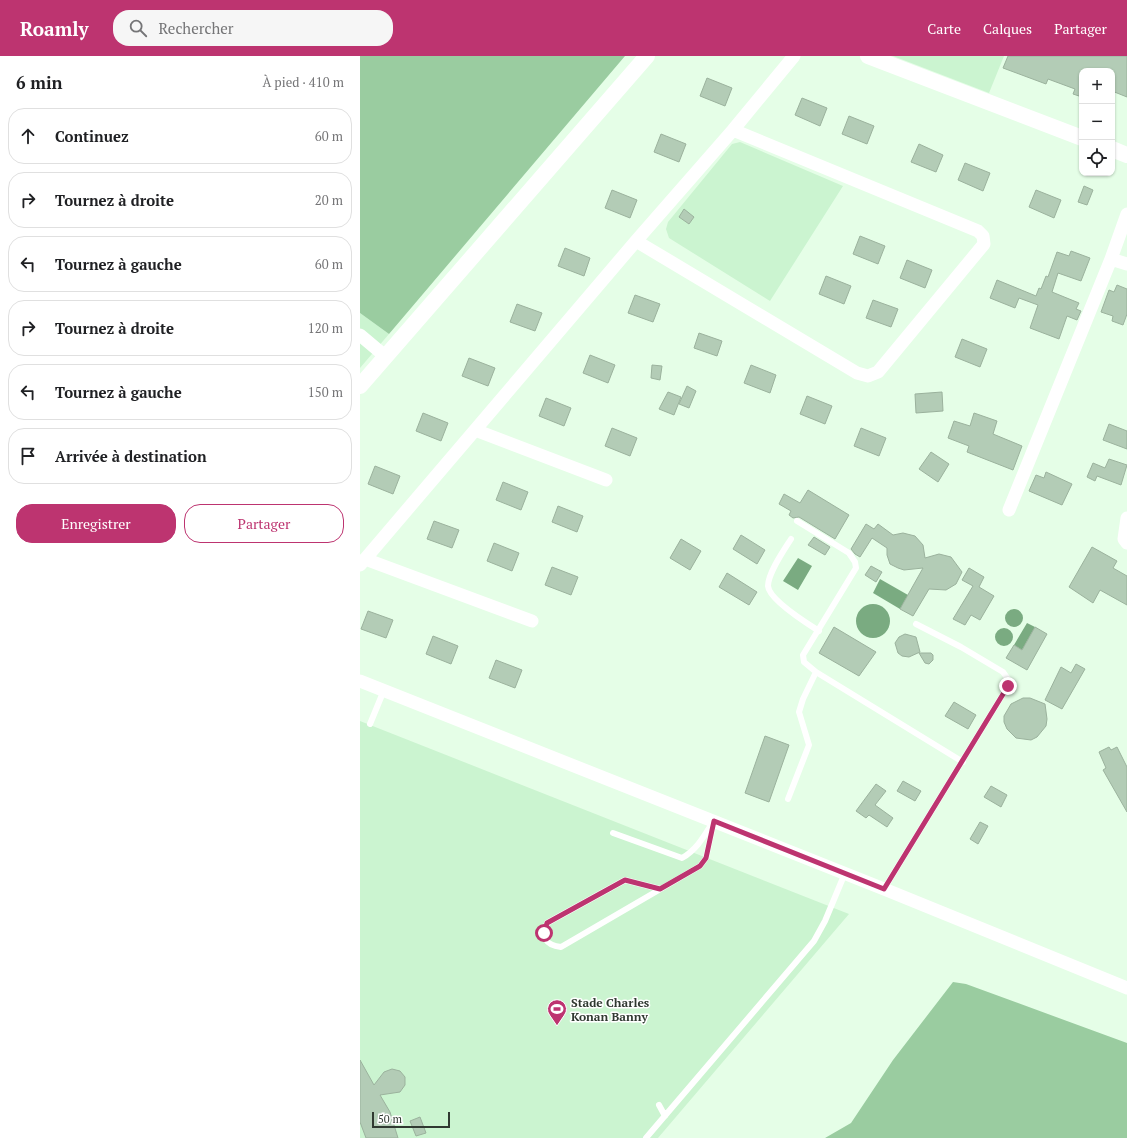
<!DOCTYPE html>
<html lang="fr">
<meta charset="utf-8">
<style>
:root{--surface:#fff;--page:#f6f6f6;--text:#202124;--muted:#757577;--line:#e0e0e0;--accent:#bd3470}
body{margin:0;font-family:"PT Serif",serif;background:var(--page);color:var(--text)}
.controls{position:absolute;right:12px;top:12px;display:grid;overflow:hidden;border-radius:8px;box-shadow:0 1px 3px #0004}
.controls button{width:36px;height:36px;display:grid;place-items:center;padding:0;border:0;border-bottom:1px solid var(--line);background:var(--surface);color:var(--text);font:20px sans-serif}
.scale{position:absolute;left:12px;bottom:10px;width:78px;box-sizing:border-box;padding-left:4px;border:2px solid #303931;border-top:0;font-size:11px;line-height:14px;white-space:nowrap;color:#303931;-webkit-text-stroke:3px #fff;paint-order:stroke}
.stop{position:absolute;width:12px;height:12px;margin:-9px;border:3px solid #bd3470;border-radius:50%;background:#fff}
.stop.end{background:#bd3470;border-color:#fff;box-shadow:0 1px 4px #0008}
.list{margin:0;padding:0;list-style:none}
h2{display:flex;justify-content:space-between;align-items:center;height:52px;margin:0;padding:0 16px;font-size:17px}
h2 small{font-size:13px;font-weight:400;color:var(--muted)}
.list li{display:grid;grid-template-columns:26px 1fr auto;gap:12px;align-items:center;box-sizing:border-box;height:56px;margin:0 8px 8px;padding:0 8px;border:1px solid var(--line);border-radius:16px}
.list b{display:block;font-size:15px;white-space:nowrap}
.list em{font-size:13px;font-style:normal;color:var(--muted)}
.actions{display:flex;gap:8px;padding:12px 16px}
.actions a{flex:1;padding:9px 0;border:1px solid var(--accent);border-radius:16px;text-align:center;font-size:14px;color:var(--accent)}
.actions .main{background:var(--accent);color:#fff}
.icon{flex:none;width:22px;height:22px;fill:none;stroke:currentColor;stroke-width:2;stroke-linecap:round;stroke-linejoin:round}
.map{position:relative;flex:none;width:767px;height:1082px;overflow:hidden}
header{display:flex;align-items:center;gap:24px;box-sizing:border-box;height:56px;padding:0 20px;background:var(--accent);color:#fff}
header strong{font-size:19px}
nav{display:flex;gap:22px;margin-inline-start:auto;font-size:14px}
.search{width:280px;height:36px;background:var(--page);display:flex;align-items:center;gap:10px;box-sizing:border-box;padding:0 14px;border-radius:16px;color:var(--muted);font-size:15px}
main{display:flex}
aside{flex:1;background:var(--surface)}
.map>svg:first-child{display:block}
.green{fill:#cbf4d0}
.forest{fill:#9acca0}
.water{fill:#7aab81}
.building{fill:#b3ccb6;stroke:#9bb29d}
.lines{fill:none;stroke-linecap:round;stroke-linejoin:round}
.service{stroke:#fff;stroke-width:6}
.minor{stroke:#fff;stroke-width:13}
.tertiary{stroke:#fff;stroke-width:16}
.route{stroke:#bd3470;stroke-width:5}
.labels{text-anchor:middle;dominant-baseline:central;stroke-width:3;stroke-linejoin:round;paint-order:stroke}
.poi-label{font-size:12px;font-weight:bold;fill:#303931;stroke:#fff;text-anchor:start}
</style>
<header>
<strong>Roamly</strong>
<div class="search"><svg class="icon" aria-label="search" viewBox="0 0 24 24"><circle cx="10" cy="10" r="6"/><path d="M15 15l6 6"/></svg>Rechercher</div>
<nav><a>Carte</a><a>Calques</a><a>Partager</a></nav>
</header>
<main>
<aside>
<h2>6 min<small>À pied · 410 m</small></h2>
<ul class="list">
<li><svg class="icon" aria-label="ahead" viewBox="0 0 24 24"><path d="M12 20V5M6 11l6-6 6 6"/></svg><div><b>Continuez</b></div><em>60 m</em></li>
<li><svg class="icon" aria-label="right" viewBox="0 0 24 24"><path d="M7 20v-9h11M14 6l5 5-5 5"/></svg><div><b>Tournez à droite</b></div><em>20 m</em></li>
<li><svg class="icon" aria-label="left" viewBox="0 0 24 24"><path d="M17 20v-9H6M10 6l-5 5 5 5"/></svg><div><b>Tournez à gauche</b></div><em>60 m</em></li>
<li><svg class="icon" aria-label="right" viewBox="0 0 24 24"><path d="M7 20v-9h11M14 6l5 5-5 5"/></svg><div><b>Tournez à droite</b></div><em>120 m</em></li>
<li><svg class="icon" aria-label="left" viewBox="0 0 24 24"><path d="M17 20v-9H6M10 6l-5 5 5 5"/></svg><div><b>Tournez à gauche</b></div><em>150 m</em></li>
<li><svg class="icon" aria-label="arrive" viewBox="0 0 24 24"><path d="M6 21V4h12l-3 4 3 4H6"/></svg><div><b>Arrivée à destination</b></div></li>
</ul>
<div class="actions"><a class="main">Enregistrer</a><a>Partager</a></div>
</aside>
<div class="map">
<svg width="767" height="1082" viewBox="0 0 767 1082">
<rect width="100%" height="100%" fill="#e5fee7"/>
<path class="green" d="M533,0H644L629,37Z
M380,86L483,130L410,245L309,182L306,173L308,166L372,88Z
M0,257L29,278L0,312Z
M0,665L489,858L298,1082H0Z"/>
<path class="forest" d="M0,0H265L29,278L0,257Z
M593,926L606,928L767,987V1082H465L491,1067L533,1004Z"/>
<path class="water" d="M438,502L452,510L438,534L423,525Z
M520,523L548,539L540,553L513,537Z
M496 565a17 17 0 1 1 34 0a17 17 0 1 1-34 0Z
M645 562a9 9 0 1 1 18 0a9 9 0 1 1-18 0Z
M667,567L675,571L662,594L654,589Z
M635 581a9 9 0 1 1 18 0a9 9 0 1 1-18 0Z"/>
<path class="building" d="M648,0H767V41L752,35V15H722V41L713,38L715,33L688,23L686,28L643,12Z
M347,22L372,32L365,50L340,40Z
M442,42L467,52L460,70L435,59Z
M489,60L514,70L507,88L482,78Z
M301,78L326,88L319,106L294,96Z
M559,88L583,99L576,116L551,106Z
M605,107L630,117L623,135L598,124Z
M724,130L733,134L727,149L718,146Z
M252,134L277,144L270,162L245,152Z
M676,134L701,144L694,162L669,151Z
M324,153L334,161L329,168L319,161Z
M500,180L525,190L518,208L493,198Z
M205,192L230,202L224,220L198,210Z
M711,195L730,202L721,225L698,217L692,236L719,247L716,253L721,255L717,264L707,260L699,283L670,272L678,249L659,242L655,252L630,242L637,224L676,240L679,232L681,233L686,220L688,221L697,196L709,200Z
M547,204L572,214L565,232L540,222Z
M466,220L491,230L484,248L459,238Z
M757,229L767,233V258L763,269L752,265L753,260L741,256L749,234L754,236Z
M275,239L300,248L293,266L268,257Z
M513,244L538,253L531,271L506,262Z
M157,248L182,257L175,275L150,266Z
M339,277L362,285L357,300L334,292Z
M602,283L627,293L620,311L595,301Z
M230,299L255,309L248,327L223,317Z
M109,302L135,312L128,330L102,320Z
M292,309L302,310L300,324L291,322Z
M391,309L416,319L410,337L384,327Z
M327,330L336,335L329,352L319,348Z
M308,336L321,341L314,359L299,353Z
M582,336L583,355L556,357L555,338Z
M447,340L472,350L465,368L440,358Z
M186,342L211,352L204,370L179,360Z
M63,357L88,367L81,385L56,375Z
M614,357L637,365L633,378L662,390L653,414L607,396L609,390L588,382L594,365L610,370Z
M749,368L767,375V393L743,384Z
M252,372L277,382L270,400L245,390Z
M501,372L526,382L519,400L494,390Z
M571,396L589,408L578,426L559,413Z
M749,403L767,409L761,429L737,420L735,425L727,421L733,407L745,412Z
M15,410L40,420L33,438L8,428Z
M686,416L712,428L702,449L669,435L676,419L684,422Z
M143,426L168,436L161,454L136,444Z
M448,434L489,459L475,483L439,461L433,462L429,459L431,455L419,448L424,438L440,447Z
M198,450L223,460L217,476L192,466Z
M74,465L99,474L92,492L67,483Z
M506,468L514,473L518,468L533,479L543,477L555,480L563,489L565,502L579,498L591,501L602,516L596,528L586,534L569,533L553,560L540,553L563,512L544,514L538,512L530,508L527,499V492L512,482L500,501L495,498L491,493Z
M381,479L405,494L397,508L373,493Z
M454,481L470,491L465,499L448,489Z
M321,483L341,495L330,514L310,502Z
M134,487L159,497L152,515L127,505Z
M732,491L757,505L753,512L767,520V549L740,534L733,547L709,531Z
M511,510L522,516L516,526L505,519Z
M192,511L218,521L211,539L185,529Z
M609,512L624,521L619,531L634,540L620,564L611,559L605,569L593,563L613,530L602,524Z
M367,517L397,536L389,549L359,531Z
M8,555L33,564L26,582L1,573Z
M474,571L516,596L499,620L459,597Z
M675,571L687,578L667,614L646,602L654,589L662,594Z
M545,578L556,581L560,596L549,601L542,600L538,597L535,587L539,581Z
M73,580L98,590L91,608L66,598Z
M559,597H571L573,599V604L569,608L565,607Z
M136,604L162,614L155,632L129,622Z
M716,608L725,613L702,653L685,644L701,611L711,617Z
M663,642H670L685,648L687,663L686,670L677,681L671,684L656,682L647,673L644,666V660L651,648Z
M594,646L616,659L608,673L585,660Z
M405,680L429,689L409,746L385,737Z
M749,691L751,694L757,691L767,711V756L743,714L746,712L739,696Z
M543,725L561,735L555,745L537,735Z
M516,728L526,735L515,749L533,762L527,771L509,759L506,762L496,755Z
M631,730L647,739L641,751L624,741Z
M620,766L628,770L618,788L610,783Z
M0,1004L14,1029L24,1016L32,1013L40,1015L45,1021V1029L40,1036L20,1039L30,1056L38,1082H6L0,1066Z
M60,1061L66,1077L56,1080L50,1065Z"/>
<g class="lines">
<path class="service" d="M437,465L489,497L495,506L496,512L443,599L444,606L456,616L603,706
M431,483C424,494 408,517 408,530C409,544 448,568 459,575
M10,668L24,634
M428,743L449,689L439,656L443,643L456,616
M253,777L322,802C336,794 343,782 351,769
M300,833L265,824L187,867C182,882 185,889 201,891L340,810L346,802L354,765
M524,833L648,630V623L643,616L601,591L556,568
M299,1049L305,1060
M286,1082L454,885L465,865L485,817"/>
<path class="minor" d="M276,185L497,317L508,320L518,316L624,188L623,180L618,175L373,74
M751,203L767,208
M0,279L25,300
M115,374L246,424
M649,454L751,203L767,158
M767,462L764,483L767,487
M5,503L172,565
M0,509L276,185L373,74L434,0
M0,625L524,833L767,932"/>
<path class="tertiary" d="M508,0L722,82
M752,93L767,99
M0,330L287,0"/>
</g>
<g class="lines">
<path class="route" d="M184,877L187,867L265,824L300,833L340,810L346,802L354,765L524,833L648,630"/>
</g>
<defs>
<g id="stadium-pin" transform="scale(1)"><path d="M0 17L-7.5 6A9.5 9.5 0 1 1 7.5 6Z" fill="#bd3470" stroke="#fff"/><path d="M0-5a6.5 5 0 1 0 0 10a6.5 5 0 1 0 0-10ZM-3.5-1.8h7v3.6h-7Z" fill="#fff"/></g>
</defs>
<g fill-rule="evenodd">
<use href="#stadium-pin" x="197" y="953"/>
</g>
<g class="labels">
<g class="poi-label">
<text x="211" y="946">Stade Charles<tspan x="211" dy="14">Konan Banny</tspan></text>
</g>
</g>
</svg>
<div class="controls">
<button>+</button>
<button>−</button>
<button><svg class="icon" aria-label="locate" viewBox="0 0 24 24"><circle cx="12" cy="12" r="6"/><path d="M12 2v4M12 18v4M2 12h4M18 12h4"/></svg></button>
</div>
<div class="scale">50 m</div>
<div class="stop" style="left:184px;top:877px"></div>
<div class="stop end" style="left:648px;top:630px"></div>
</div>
</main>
